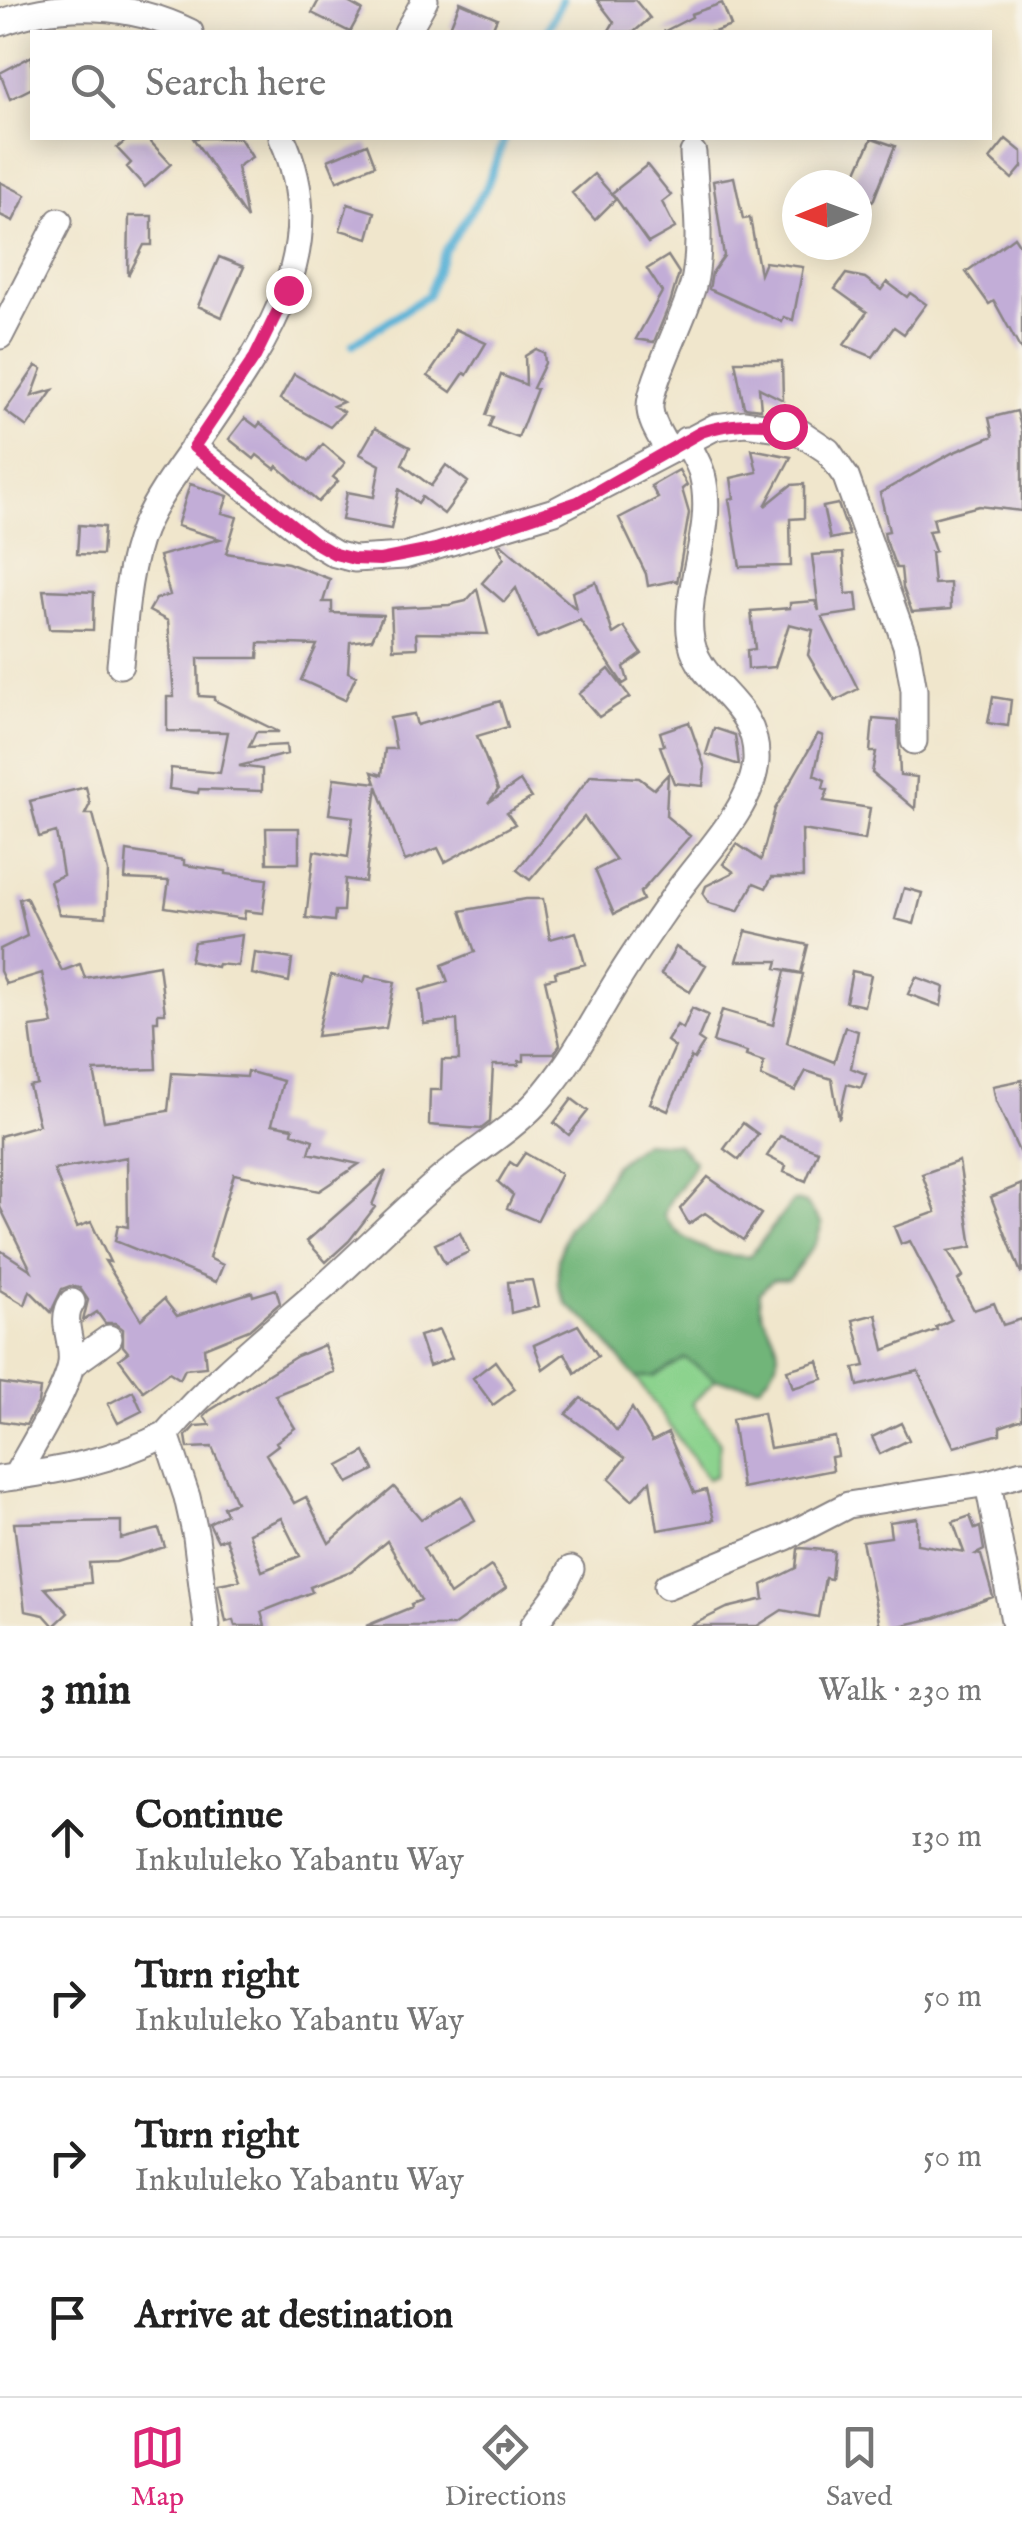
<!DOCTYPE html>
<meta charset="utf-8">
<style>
:root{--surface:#fff;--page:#f6f6f6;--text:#222;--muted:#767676;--line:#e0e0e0;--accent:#db2777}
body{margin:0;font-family:"IM FELL English",serif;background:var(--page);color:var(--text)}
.compass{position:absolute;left:782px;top:170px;width:90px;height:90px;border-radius:50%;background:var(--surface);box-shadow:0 5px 25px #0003;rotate:269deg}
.stop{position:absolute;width:30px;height:30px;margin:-22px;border:8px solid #db2777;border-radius:50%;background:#fff}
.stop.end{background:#db2777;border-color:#fff;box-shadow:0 2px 10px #0008}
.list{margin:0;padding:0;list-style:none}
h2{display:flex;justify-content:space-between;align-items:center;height:130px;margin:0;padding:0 40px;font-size:42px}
h2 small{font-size:32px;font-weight:400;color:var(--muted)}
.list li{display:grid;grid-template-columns:65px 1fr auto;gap:30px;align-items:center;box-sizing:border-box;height:160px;padding:0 40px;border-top:2px solid var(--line)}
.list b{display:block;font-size:38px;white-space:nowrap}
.list p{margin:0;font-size:32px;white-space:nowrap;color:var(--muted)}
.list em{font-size:32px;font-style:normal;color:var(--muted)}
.icon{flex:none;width:55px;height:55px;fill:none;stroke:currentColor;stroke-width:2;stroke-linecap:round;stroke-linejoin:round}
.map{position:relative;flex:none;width:1022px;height:1626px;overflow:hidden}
.search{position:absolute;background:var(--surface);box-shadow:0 5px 25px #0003;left:30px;right:30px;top:30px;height:110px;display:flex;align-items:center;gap:25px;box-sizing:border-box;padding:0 35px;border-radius:0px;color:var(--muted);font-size:38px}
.sheet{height:770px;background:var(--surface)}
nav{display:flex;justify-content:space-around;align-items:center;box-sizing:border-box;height:140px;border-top:2px solid var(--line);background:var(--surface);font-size:28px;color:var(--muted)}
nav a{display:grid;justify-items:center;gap:5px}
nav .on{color:var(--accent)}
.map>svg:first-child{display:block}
.green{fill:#8cd38e;stroke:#577a64;stroke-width:2.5}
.forest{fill:#71b579;stroke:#4a6c5a;stroke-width:2.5}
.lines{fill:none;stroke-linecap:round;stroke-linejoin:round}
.stream{stroke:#5ab2d7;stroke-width:8}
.building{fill:#c2add7;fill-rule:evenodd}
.street-casing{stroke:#898484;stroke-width:29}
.street{stroke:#fff;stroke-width:25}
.route{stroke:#db2777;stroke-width:12}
</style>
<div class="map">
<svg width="1022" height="1626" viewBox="0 0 1022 1626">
<rect width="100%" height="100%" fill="#f7f3e8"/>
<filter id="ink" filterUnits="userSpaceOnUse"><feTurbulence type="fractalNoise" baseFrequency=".01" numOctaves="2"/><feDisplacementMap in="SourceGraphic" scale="20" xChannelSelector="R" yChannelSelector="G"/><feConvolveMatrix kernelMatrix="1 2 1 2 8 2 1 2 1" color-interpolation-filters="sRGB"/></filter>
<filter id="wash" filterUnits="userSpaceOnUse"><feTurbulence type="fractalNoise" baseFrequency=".0048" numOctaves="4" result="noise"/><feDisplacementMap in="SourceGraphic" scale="40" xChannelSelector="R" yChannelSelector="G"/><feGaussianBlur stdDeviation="2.25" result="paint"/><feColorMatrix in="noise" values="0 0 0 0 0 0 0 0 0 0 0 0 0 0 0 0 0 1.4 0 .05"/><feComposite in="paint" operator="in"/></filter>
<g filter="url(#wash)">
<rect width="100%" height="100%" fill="#f0e6cc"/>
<path class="green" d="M685,1358L716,1380L692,1403L720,1443L715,1476L707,1479L636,1378L655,1376Z"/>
<path class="forest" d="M644,1142L677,1144L695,1162C687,1183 669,1194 664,1215C680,1243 717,1258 750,1256L793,1201L806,1203L822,1224L816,1243L789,1279L772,1280L759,1293C757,1334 802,1341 760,1386L716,1380L685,1358L654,1376L636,1378L590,1323L566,1304L558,1285V1259L568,1227L599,1194L614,1165Z"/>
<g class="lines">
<path class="stream" d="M547,32L562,0
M353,344L428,295L445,251L486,188L505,138"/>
</g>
<g id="blocks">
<path class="building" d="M319,0H344L362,10L350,32L312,13Z
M597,0H635L650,18L634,32H608L614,22Z
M460,2L497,18L491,32H462L450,27Z
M722,3L731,26L714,32H663L692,17L691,14Z
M32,56V88L10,99L0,73Z
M129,138H147L171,164L145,187L127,167L131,163L117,148Z
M193,138H240L252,157L237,167L247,219Z
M872,138L895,146L873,201L857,194V185H851Z
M1006,139L1022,152V167L1012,179L990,159Z
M367,144L375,165L337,181L328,160Z
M647,165L671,195L662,202L675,228L648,243L612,193Z
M594,174L616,199L595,220L572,193Z
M734,177L743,219L750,218L760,274L765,262L803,267L793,320L784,317L782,322L709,289L712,273L724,256L713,181Z
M0,182L26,195L13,221L0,215Z
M348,204L375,212L368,238L340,230Z
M129,216H152V245H144L128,276Z
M1014,237L1022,249V352L994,301L989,304L966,272Z
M668,256L679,273L670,303L654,342L636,339L662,292L647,269Z
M219,257L244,267L222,317L198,306Z
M846,274L865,278L881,290L887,282L907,297L910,293L926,304L904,334L894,327L873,357L844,345L867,312L835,289Z
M455,329L486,343L467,375L464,373L451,392L428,376L447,348Z
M536,349L544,353L545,363L533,388L537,389L518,438L489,427L493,417L486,415L501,375L526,385L525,356Z
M735,361H782L783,400L759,388L761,409L744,407Z
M36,366L42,369L32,396L53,390L27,427L5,411Z
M294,374L343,402L333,406L344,412L330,427L280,399Z
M1017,411L1022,432V511L979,506L933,518L936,530L928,531L935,551L931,552L934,584L950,583L951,609L912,612L903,588L901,568H896L885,538L884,532L889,531L880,493L952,453L993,436L989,418Z
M245,418L257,427L260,423L309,461L323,444L345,463L333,477L338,481L318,502L277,466L275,469L257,455L254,459L229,439Z
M375,428L410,447L402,464L431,486L446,465L468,482L444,514L422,497L418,503L399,489L391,529L342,520L347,492L374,497L380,465L360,454Z
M752,449L791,457L765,506L791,485L804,484V518L790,519L791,566L740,567L729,499L734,498L731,478L757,472Z
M679,470L687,485L682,489L689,513L677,583V580L648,586L646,574L619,518L658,498L651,486Z
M190,484L228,496L222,513L237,517L226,553L288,563L330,579L323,602H332V613L383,615L372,639L350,642L348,672L356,676L345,700L301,680L317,645L259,643L258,658H198L199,696L214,697V700L279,732H256L249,747L286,745L287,754L239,766L262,769V791L199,789L198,793L169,789L171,768L220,773L228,732L167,731V697H174L168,621L149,611L156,599L170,595L159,556L220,539L177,526Z
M838,504L849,535L830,539L823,507Z
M79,525L104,527L102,555L77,554Z
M501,544L576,609L572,592L596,582L613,634L624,627L642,654L624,667L628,681L623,684L580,620L537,638L516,588L504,602L482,583L504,558L498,545Z
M843,553L846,594L856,593L858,612L822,617L858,689L835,701L808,655L813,630L789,624L775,667L748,669L747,650L755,649L751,611L790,608V603L815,601L819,611L812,555Z
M477,589L488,634L416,633L417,648L393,649L391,608L449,605L466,601Z
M43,590L94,592L93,630L49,629Z
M609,669L630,697L599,717L579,694Z
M993,697L1011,700L1008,726L988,723Z
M500,701L508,727L477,736L498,790L488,803L520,781L531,798L507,813L515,824L445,862L438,848L405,861L377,786L365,882L345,879L343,911H335L334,921L306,918L314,851L348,857L353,817L329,814L334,778L376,783L372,772L382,775L385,749H396L390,718L414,714L417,725Z
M873,719L898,721L900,775L917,777L915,809L872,773L876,752H870Z
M689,722L705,768L703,786L674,783L660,746L664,745L660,732Z
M714,728L735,735L739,765L706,754Z
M818,734L823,736L814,775L825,780L823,788L828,790L824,801L870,808L865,840L802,830L803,877H772L766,888L754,883L738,911L709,903L703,894L706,886L734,872L723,864L737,844L761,860L775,809Z
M668,774L666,816L690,836L640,893L643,900L614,914L595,870L616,860L584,817L530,880L517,870L591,775L639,778L654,789Z
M86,787L90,804L85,814H93L108,872L106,917L59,914L50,881L63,875L56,832L39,837L30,801Z
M266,828H299V863H267Z
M127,851L184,860V865L226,871V874L267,879L263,913L245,911L244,919L165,907L169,881L125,879Z
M904,888L922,893L914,924L895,919Z
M26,897L62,971L80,964L85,978L159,965L165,1013H158V1021H154L156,1069L94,1071L104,1121L168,1111L172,1073L246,1077L247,1071L283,1081L272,1124L293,1128L292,1133L313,1140L309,1153L359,1164L319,1191L234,1174L209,1258L223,1265L216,1282L115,1241L118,1225L128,1227L127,1157L54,1170L77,1227L91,1222L110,1262L105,1261L141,1319L164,1299L177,1316L252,1292L253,1296L276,1289L280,1303L249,1330L204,1348L206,1367L185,1369L180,1379L169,1372L143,1391L119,1359L128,1352L123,1346V1329L115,1323H105L97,1312L83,1321L88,1300L80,1288L70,1286L62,1289L51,1312L30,1291L25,1305L0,1290V1250L31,1270L0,1207V1136L39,1125L29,1086L37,1084L30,1027L53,1024L42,973L6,984L0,971V949L27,936L19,899Z
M526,899H543L550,939L576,932L585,964L555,972L556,977L545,980L560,1045L554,1054H524V1061H519V1065H493L490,1122L481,1129L429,1125L430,1090H441L442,1060H459L457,1020L424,1024L420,990L448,982L442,965L475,952L461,911Z
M746,931L808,945L801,973L776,968L778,961H737Z
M242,935L238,966L218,964L217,967L190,961L194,942Z
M676,947L706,965L690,992L661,974Z
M255,953L292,959L289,982L252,974Z
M785,971L803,974L787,1043L834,1062L845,1027L858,1031L851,1068L866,1074L861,1088L847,1084L839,1119L832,1079L806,1071L795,1091L761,1076L764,1062L746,1056L747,1052L713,1042L722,1010L773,1025Z
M852,971L871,975L864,1006L846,1002Z
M331,975L364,982L366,976L395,982L386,1028L317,1036Z
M916,977L944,987L941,1006L908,994Z
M692,1008L708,1015L698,1039L704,1043L694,1059L691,1057L668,1111L650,1103L675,1047L667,1041L677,1025L683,1029Z
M1022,1080V1158L996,1101L993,1086Z
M572,1099L588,1111L569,1135L554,1123Z
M743,1123L758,1134L739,1160L724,1149Z
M780,1136L818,1151L806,1181L784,1172L786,1166L767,1156Z
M525,1153L561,1174L537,1221L507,1208L513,1195L498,1182L510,1162L516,1166Z
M959,1161L972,1247L948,1251L963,1276L958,1280L974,1310L994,1303L1003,1325L1022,1319V1419L1000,1427V1434L954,1447L918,1371L858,1386L854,1368L865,1366L853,1320L876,1314L884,1350L937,1330L936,1327L951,1320L910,1241L901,1244L894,1227L936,1212L922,1174Z
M386,1171L372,1205L375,1207L349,1241L326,1262L307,1241Z
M708,1177L761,1214L743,1240L705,1213L689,1224L680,1209Z
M1022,1184V1272L1021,1273L991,1197Z
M460,1233L469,1252L445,1263L435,1244Z
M532,1280L538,1306L511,1313L508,1282Z
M578,1325L598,1356L575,1373L565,1353L543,1369L534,1345Z
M439,1330L452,1358L429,1366L419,1336Z
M324,1345L334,1372L275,1395L295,1428L276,1442L278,1445L266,1454L294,1503L306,1497L329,1543L394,1487L421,1519L462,1496L475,1520L423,1548L450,1595L491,1566L506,1588L453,1626H366L412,1607L411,1604L421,1600L387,1541L351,1571L310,1587L312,1592L261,1612L265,1626H235L233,1620L226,1622L218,1584L240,1580L226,1538L218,1541L209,1523L226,1514L223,1507L236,1502L212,1447L188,1448L186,1436L195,1426L210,1425L204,1416L209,1411L297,1356ZM281,1518L300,1556L262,1571L249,1533Z
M495,1361L515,1389L493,1405L473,1378Z
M818,1361L823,1379L793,1388L787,1370Z
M0,1383L40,1389L38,1403L26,1425L0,1421Z
M133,1391L142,1411L118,1423L108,1404Z
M581,1398L598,1409L617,1431L632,1408L652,1441L668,1433L694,1493L706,1490L714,1520L658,1530L650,1481L632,1500L609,1479L625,1458L566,1414Z
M763,1413L770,1448L835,1437L838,1456L831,1457L833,1470L742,1488L732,1419Z
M901,1423L909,1440L880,1454L872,1437Z
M365,1452L374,1470L348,1483L339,1466Z
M970,1516L975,1529L980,1527L984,1550L976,1554L981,1555L993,1597L935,1618L899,1626H880L862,1541L891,1537L889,1522L917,1518V1544L964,1552L953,1522Z
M121,1521V1539L159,1529L165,1547L116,1562L89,1563L91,1583L45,1588L68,1613L54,1626L44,1615L25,1611L14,1523Z
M801,1548L834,1551L831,1579L825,1578L818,1617L782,1610L757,1626H690L727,1608L764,1599L762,1585L796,1568L798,1549Z"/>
</g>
</g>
<g filter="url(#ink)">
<use href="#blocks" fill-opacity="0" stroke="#898484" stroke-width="2.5"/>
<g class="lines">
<g class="street-casing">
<path id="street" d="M0,23C61,0 131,3 190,32
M407,32L425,0
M0,336L59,221
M193,447L315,542L335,554L354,559L404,556L555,511L715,427L745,423L798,431L828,451L846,477L906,645L914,690V741
M668,451C662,438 651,424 650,409C648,384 689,311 695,277C702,236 695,194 693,153
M120,665C125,620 126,572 143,529C155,501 173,476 191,451C254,358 337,256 282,138
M71,1365L109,1338
M166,1434C214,1378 270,1334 326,1285C365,1250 402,1212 442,1178C473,1152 509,1132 537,1102C569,1067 591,1024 616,983C634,953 655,924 675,895C701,857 753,808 756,761C759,698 694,688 690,632C686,580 716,527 702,474C699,463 691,451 686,440
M15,1477C29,1452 68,1389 71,1363C74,1341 59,1321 72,1302
M0,1479C57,1471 114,1461 166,1434L187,1497L196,1537L207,1626
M988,1483L1015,1626
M667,1586L786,1537L848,1505L988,1483L1022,1473
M533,1626L563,1586L571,1569"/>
</g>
<use href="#street" class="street"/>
</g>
</g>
<g class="lines" filter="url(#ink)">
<path class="route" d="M288,290L255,357L194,447L314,542L335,554L354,559L380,560L436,549L578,502L701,432C729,423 754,422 784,426"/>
</g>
</svg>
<svg class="compass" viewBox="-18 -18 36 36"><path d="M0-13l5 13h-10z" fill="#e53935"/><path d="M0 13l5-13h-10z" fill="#767676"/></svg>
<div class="stop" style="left:784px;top:426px"></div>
<div class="stop end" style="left:288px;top:290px"></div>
<div class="search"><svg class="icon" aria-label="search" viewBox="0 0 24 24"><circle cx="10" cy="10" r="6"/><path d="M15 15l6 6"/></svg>Search here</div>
</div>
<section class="sheet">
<h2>3 min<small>Walk · 230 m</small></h2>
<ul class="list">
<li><svg class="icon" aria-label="ahead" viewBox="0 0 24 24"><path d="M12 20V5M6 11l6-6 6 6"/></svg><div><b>Continue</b><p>Inkululeko Yabantu Way</p></div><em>130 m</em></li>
<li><svg class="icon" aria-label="right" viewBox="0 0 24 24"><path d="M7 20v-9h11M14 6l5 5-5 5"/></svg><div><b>Turn right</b><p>Inkululeko Yabantu Way</p></div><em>50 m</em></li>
<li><svg class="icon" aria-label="right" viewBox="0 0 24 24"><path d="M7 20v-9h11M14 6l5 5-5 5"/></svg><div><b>Turn right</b><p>Inkululeko Yabantu Way</p></div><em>50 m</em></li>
<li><svg class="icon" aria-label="arrive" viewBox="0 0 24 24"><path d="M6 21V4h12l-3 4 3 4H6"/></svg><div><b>Arrive at destination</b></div></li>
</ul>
</section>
<nav>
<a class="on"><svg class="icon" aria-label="map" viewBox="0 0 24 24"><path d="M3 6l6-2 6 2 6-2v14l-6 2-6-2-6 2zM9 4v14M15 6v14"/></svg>Map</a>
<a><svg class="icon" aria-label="directions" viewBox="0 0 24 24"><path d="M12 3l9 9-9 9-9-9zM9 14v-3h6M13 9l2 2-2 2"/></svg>Directions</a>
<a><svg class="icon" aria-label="saved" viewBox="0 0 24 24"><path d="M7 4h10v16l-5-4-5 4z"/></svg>Saved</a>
</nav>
